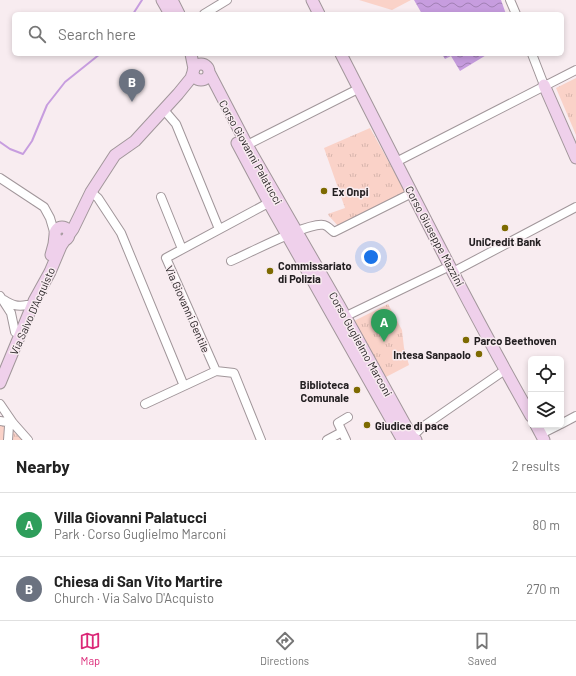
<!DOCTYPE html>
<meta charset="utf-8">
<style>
:root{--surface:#fff;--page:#f2f2f2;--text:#222;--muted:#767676;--line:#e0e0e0;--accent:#db2777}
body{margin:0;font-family:Barlow,sans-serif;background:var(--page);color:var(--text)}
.controls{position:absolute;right:12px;bottom:12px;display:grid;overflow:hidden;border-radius:6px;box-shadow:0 2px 6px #0003}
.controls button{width:36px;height:36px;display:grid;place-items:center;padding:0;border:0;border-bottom:1px solid var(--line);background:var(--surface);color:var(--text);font:20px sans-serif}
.you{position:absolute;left:371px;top:257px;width:14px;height:14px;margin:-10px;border:3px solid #fff;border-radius:50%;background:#1a73e8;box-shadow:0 0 0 6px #1a73e833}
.badge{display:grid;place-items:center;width:26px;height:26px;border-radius:50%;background:var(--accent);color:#fff;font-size:13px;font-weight:700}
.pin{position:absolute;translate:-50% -33px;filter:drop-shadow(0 1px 2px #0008)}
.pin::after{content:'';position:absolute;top:21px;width:14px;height:12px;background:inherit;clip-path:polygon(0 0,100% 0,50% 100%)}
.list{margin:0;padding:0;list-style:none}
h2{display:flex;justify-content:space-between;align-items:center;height:52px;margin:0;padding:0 16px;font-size:17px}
h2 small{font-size:13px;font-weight:400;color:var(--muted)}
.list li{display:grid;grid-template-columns:26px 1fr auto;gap:12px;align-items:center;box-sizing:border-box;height:64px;padding:0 16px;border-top:1px solid var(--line)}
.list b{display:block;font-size:15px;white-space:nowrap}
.list p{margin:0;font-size:13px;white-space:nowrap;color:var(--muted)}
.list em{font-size:13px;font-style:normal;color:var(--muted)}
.icon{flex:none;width:22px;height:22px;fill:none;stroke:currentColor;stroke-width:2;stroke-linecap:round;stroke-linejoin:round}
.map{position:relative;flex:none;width:576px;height:440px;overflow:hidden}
.search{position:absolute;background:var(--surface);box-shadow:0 2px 6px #0003;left:12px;right:12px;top:12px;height:44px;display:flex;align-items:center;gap:10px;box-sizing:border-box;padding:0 14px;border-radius:6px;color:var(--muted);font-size:15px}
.sheet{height:180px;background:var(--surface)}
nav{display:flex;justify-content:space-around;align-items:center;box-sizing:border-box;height:56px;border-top:1px solid var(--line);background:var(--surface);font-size:11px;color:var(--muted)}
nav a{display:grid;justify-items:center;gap:2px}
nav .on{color:var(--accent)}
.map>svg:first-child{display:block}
.grass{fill:#fad2c8}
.park{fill:url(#park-tufts)}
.water{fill:url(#water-waves)}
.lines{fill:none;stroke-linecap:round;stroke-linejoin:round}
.stream{stroke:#c79ddf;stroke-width:2}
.street-casing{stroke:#a1969a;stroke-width:10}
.secondary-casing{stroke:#a1969a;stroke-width:13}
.street{stroke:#fff;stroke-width:8}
.secondary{stroke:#efd0eb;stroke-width:11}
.poi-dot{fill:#7d6a01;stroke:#f8ecf0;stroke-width:1.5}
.labels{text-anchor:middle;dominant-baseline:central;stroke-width:3;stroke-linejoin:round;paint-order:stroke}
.street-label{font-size:11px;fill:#221e20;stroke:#f8ecf0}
.poi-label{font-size:11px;font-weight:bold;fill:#221e20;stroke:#f8ecf0;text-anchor:start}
</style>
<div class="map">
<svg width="576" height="440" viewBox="0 0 576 440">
<defs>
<pattern id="park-tufts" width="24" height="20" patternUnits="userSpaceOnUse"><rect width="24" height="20" fill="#fad2c8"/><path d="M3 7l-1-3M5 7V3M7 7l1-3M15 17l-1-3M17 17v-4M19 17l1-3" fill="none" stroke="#d6b4ac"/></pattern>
<pattern id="water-waves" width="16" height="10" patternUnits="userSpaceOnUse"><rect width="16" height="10" fill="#c79ddf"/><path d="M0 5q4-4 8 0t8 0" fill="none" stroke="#a17fb4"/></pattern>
</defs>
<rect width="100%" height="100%" fill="#f8ecf0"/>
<path class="grass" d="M359,0H411L392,10Z"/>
<path class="park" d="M576,78V135L556,88Z
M370,128L406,193L339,227L329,216L328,214L345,208L324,148Z
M388,304L402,330L404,348L409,365L386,377L354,321Z
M6,424L22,440H0V425Z"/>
<path class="water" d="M414,0H501L506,14H422Z
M442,54H488L460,71L451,56L445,59Z"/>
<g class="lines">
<path class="stream" d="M133,14L142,0
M0,142L10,149L23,154L32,141L47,105L65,82L100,54"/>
<g class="street-casing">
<path id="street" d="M510,0L516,14
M204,14L227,0
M532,54L544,85
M164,110L176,124L219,229
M243,147L358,89
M396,162L576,70
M0,178L44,207L50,218L55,235
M91,192L98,198L121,233L184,386
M161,197L182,249
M231,261C248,254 309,221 324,225C328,226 331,230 334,232L412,193
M453,272L576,207
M0,296L11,313L15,332
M4,300C12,305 17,307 27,305
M340,319L450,266
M0,404L13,423L28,440
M145,404L216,371
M0,421L13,423
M561,424L576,416
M541,434L559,425
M412,437L421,428L505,370
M8,440L9,426L13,423
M261,440L234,373L216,371L166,258L272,201
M327,440L342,432
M346,440L338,423L348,417"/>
</g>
<g class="secondary-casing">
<path id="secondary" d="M162,0L170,14
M172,0L179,14
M312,0L319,14
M341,54C403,175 464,298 531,416
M193 72a8 8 0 1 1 16 0a8 8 0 1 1-16 0Z
M209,72L247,145L339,305L412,437L416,440
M544,85L576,158
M237,143L269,203L402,439
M55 234a7 7 0 1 1 14 0a7 7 0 1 1-14 0Z
M68,236L73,229L91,192L115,155L135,141L178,94L191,78L194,69L191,54
M51,255L54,244L55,235
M0,383L34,301L50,272L61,246L65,240
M536,425L544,440"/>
</g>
<use href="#street" class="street"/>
<use href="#secondary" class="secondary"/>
</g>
<g class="poi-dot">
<circle cx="324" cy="191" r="4"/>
<circle cx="505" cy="228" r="4"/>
<circle cx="270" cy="271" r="4"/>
<circle cx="466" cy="340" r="4"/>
<circle cx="479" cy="354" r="4"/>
<circle cx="357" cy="390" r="4"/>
<circle cx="367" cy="425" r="4"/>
</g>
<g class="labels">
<g class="street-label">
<text transform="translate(251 152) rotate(61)">Corso Giovanni Palatucci</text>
<text transform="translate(435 236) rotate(62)">Corso Giuseppe Mazzini</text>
<text transform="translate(188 309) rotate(66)">Via Giovanni Gentile</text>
<text transform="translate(32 311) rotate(-66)">Via Salvo D'Acquisto</text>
<text transform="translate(361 344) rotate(61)">Corso Guglielmo Marconi</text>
</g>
<g class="poi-label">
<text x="332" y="191">Ex Onpi</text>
<text x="505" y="241" text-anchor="middle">UniCredit Bank</text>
<text x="278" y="265">Commissariato<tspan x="278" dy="13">di Polizia</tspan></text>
<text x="474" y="340">Parco Beethoven</text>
<text x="471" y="354" text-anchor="end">Intesa Sanpaolo</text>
<text x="349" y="384" text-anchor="end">Biblioteca<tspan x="349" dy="13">Comunale</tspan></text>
<text x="375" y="425">Giudice di pace</text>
</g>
</g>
</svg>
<div class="controls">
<button><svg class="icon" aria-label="locate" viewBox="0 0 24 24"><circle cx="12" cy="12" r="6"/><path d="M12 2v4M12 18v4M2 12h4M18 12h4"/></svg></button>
<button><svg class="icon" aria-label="layers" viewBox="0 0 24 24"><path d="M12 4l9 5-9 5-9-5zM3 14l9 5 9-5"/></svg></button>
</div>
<div class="you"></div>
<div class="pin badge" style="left:384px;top:342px;background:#2e9e5b">A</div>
<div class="pin badge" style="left:132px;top:102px;background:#6b7280">B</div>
<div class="search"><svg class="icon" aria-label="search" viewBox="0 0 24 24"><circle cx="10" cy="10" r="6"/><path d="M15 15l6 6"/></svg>Search here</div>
</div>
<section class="sheet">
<h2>Nearby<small>2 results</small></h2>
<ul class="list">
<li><span class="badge" style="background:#2e9e5b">A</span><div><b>Villa Giovanni Palatucci</b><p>Park · Corso Guglielmo Marconi</p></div><em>80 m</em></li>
<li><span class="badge" style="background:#6b7280">B</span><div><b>Chiesa di San Vito Martire</b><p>Church · Via Salvo D'Acquisto</p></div><em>270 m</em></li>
</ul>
</section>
<nav>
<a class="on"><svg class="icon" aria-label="map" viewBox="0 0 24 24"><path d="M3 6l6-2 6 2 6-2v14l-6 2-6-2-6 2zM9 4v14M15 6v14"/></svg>Map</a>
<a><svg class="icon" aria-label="directions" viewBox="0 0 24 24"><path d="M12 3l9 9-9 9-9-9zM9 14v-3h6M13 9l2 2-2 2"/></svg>Directions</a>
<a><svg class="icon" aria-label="saved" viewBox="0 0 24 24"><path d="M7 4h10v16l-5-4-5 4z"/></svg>Saved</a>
</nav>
